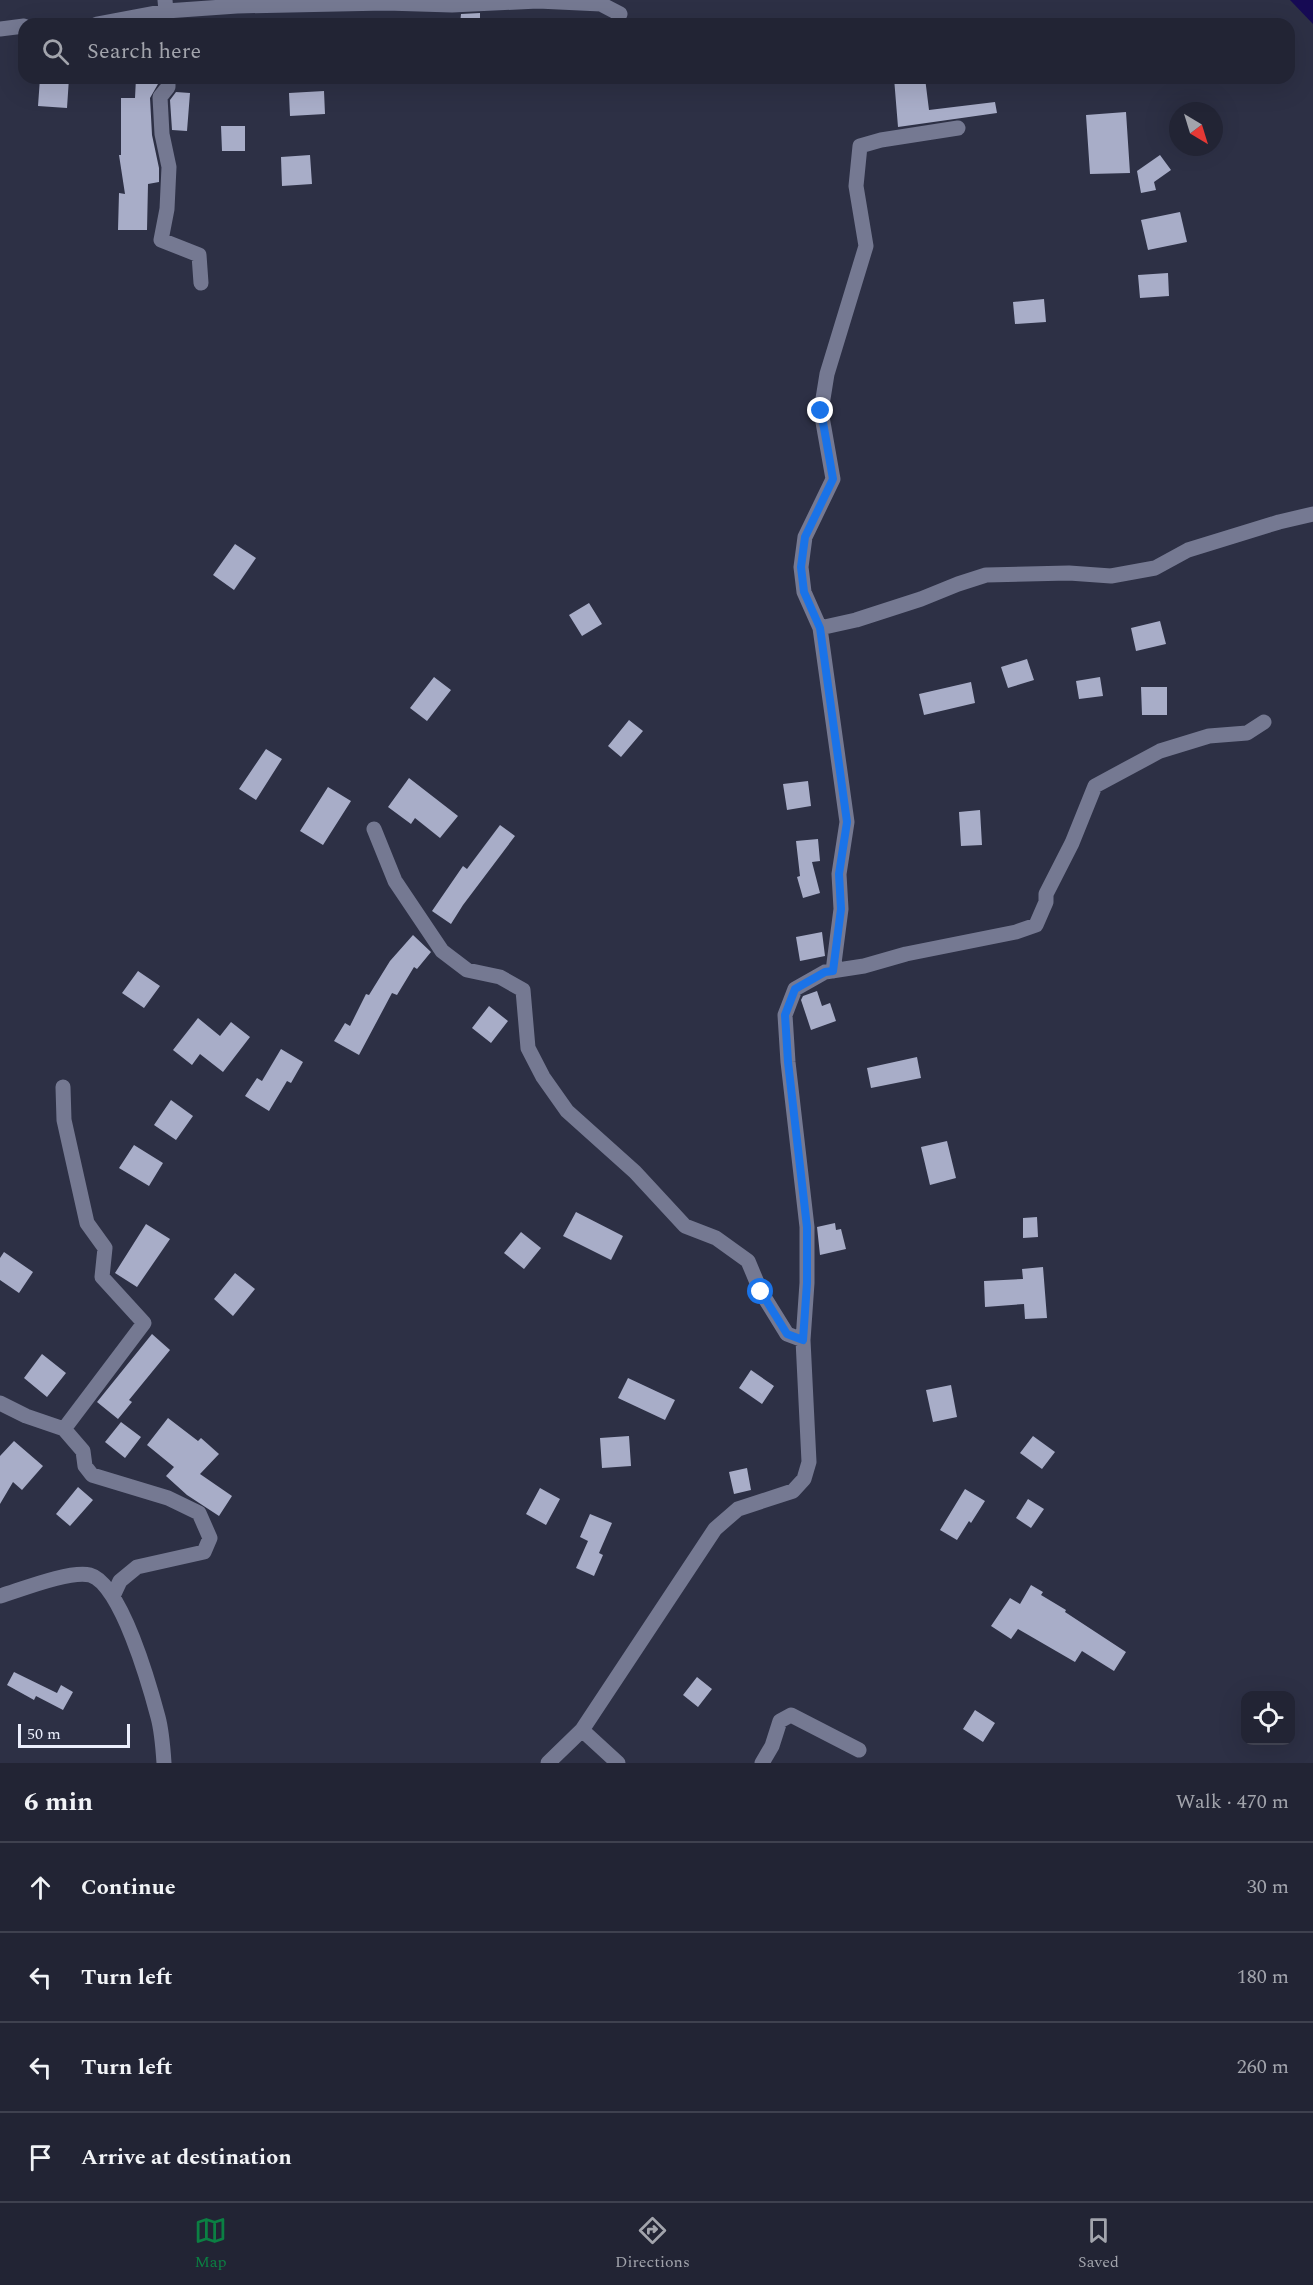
<!DOCTYPE html>
<meta charset="utf-8">
<style>
:root{--surface:#222434;--page:#2e3040;--text:#f1f3f6;--muted:#a2a4ac;--line:#3f414f;--accent:#0b8043}
body{margin:0;font-family:Spectral,serif;background:var(--page);color:var(--text)}
.controls{position:absolute;right:18px;bottom:18px;display:grid;overflow:hidden;border-radius:12px;box-shadow:0 6px 24px #0002}
.controls button{width:54px;height:54px;display:grid;place-items:center;padding:0;border:0;border-bottom:2px solid var(--line);background:var(--surface);color:var(--text);font:30px sans-serif}
.compass{position:absolute;left:1169px;top:102px;width:54px;height:54px;border-radius:50%;background:var(--surface);box-shadow:0 6px 24px #0002;rotate:142deg}
.scale{position:absolute;left:18px;bottom:15px;width:112px;box-sizing:border-box;padding-left:6px;border:3px solid #ebeefc;border-top:0;font-size:16px;line-height:21px;white-space:nowrap;color:#ebeefc;-webkit-text-stroke:4px #2d3045;paint-order:stroke}
.stop{position:absolute;width:18px;height:18px;margin:-14px;border:4px solid #1a73e8;border-radius:50%;background:#fff}
.stop.end{background:#1a73e8;border-color:#fff;box-shadow:0 2px 6px #0008}
.list{margin:0;padding:0;list-style:none}
h2{display:flex;justify-content:space-between;align-items:center;height:78px;margin:0;padding:0 24px;font-size:26px}
h2 small{font-size:20px;font-weight:400;color:var(--muted)}
.list li{display:grid;grid-template-columns:39px 1fr auto;gap:18px;align-items:center;box-sizing:border-box;height:90px;padding:0 24px;border-top:2px solid var(--line)}
.list b{display:block;font-size:22px;white-space:nowrap}
.list em{font-size:20px;font-style:normal;color:var(--muted)}
.icon{flex:none;width:33px;height:33px;fill:none;stroke:currentColor;stroke-width:2;stroke-linecap:round;stroke-linejoin:round}
.map{position:relative;flex:none;width:1313px;height:1763px;overflow:hidden}
.search{position:absolute;background:var(--surface);box-shadow:0 6px 24px #0002;left:18px;right:18px;top:18px;height:66px;display:flex;align-items:center;gap:15px;box-sizing:border-box;padding:0 21px;border-radius:18px;color:var(--muted);font-size:22px}
.sheet{height:438px;background:var(--surface)}
nav{display:flex;justify-content:space-around;align-items:center;box-sizing:border-box;height:84px;border-top:2px solid var(--line);background:var(--surface);font-size:16px;color:var(--muted)}
nav a{display:grid;justify-items:center;gap:3px}
nav .on{color:var(--accent)}
.map>svg:first-child{display:block}
.water{fill:#160a54}
.building{fill:#a8adc8}
.lines{fill:none;stroke-linecap:round;stroke-linejoin:round}
.minor{stroke:#757992;stroke-width:15}
.route{stroke:#1a73e8;stroke-width:8}
</style>
<div class="map">
<svg width="1313" height="1763" viewBox="0 0 1313 1763">
<rect width="100%" height="100%" fill="#2d3045"/>
<path class="water" d="M1290,0H1313V24Z"/>
<path class="building" d="M480,13V24H460L461,14Z
M40,78H69L67,108L38,106Z
M136,78H158V84L150,98L152,135L159,168V182L148,184L147,230H118L119,193L125,194L119,155H121V98H135Z
M894,78H925L929,110L995,102L997,113L898,127Z
M324,91L325,114L290,116L289,93Z
M176,92L190,93L187,131L172,130L170,100Z
M1126,112L1130,173L1090,174L1086,115Z
M221,126H245V151H222Z
M310,155L312,184L282,186L281,157Z
M1160,155L1171,170L1154,182L1156,190L1141,193L1137,171Z
M1180,212L1187,242L1148,250L1141,220Z
M1168,273L1169,296L1140,298L1138,275Z
M1044,299L1046,322L1015,324L1013,302Z
M235,544L256,558L234,590L213,575Z
M589,603L602,624L582,636L569,615Z
M1160,621L1166,644L1136,651L1131,628Z
M1027,659L1034,680L1008,688L1001,667Z
M434,677L451,690L427,721L410,708Z
M1100,677L1103,696L1079,699L1076,681Z
M971,682L975,703L924,715L919,694Z
M1141,687H1167V715H1142Z
M629,720L643,731L621,757L608,746Z
M266,749L282,759L256,800L239,789Z
M409,778L458,816L440,838L415,818L411,824L388,807Z
M808,781L811,806L787,810L783,784Z
M328,787L351,801L323,845L300,831Z
M980,810L982,845L961,846L959,812Z
M500,825L515,836L463,905L451,924L432,911L463,866L467,869Z
M818,839L820,861L812,862L820,893L803,898L797,877L800,876L796,841Z
M822,932L825,956L800,961L796,937Z
M413,935L431,952L417,969L414,967L397,995L392,993L359,1055L334,1041L345,1023L350,1026L366,994L369,995L390,961Z
M138,971L160,986L144,1008L122,993Z
M817,991L822,1006L830,1003L836,1021L811,1030L801,1000L803,996Z
M489,1006L508,1021L491,1043L472,1028Z
M198,1018L220,1036L231,1022L250,1037L223,1072L200,1054L192,1065L173,1050Z
M281,1049L303,1062L291,1083L287,1081L269,1111L245,1096L257,1078L262,1081Z
M917,1057L921,1078L871,1088L867,1068Z
M171,1100L193,1116L176,1140L154,1125Z
M947,1141L956,1178L930,1185L921,1147Z
M134,1145L163,1163L149,1186L119,1168Z
M576,1212L623,1236L611,1260L563,1236Z
M1037,1217L1038,1237L1023,1238V1218Z
M835,1223L836,1230L841,1229L846,1249L820,1255L817,1227Z
M146,1224L170,1239L137,1287L115,1273Z
M521,1232L541,1248L524,1269L504,1253Z
M4,1252L33,1272L19,1293L0,1280V1258Z
M1043,1267L1047,1318L1025,1319L1024,1304L985,1307L984,1281L1023,1279L1022,1269Z
M235,1273L255,1289L233,1316L214,1299Z
M152,1334L170,1350L129,1400L132,1402L118,1419L97,1402Z
M42,1354L66,1373L47,1397L24,1378Z
M751,1370L774,1386L762,1404L739,1388Z
M628,1378L675,1400L665,1420L618,1398Z
M951,1385L957,1417L933,1422L926,1390Z
M168,1418L198,1441L201,1438L219,1454L200,1474L232,1496L219,1516L187,1495L166,1476L174,1467L147,1445Z
M121,1422L141,1437L125,1458L105,1442Z
M629,1436L631,1466L602,1468L600,1438Z
M1033,1436L1055,1452L1042,1469L1020,1453Z
M14,1441L43,1466L22,1490L13,1482L0,1504V1456Z
M747,1468L751,1490L734,1494L729,1472Z
M78,1487L93,1500L70,1526L56,1514Z
M540,1488L560,1499L546,1525L526,1514Z
M965,1489L985,1501L971,1523L969,1521L957,1540L940,1530Z
M1028,1499L1044,1509L1031,1528L1016,1518Z
M590,1514L612,1523L599,1553L603,1555L594,1576L576,1568L588,1541L580,1537Z
M1031,1585L1043,1592L1041,1595L1066,1610L1065,1612L1126,1652L1114,1671L1082,1651L1075,1662L1018,1629L1011,1639L991,1626L1010,1598L1020,1604Z
M14,1672L57,1693L61,1685L73,1692L63,1710L36,1696L34,1700L7,1685Z
M697,1677L712,1689L698,1707L683,1695Z
M975,1710L995,1723L983,1742L963,1729Z"/>
<g class="lines">
<path class="minor" d="M165,0L166,11L237,6L386,3L452,5L538,1L601,4L620,14
M97,24L166,11V24
M0,29L24,26
M168,78V87L160,97L162,134L169,167L167,209L161,240L199,255L201,283
M820,628L804,592L801,567L805,537L833,479L821,411L827,374L866,246L856,186L860,146L881,140L958,128
M374,829L395,881L442,951L467,970L500,977L523,990L528,1048L543,1077L567,1111L635,1172L685,1226L716,1238L748,1261L761,1292L787,1334L803,1340
M833,971L841,909L839,874L847,822L820,628L856,620L921,599L958,584L986,575L1069,573L1111,576L1155,568L1188,550L1279,522L1313,514
M63,1087L64,1120L87,1223L105,1248L102,1277L144,1323L64,1429
M0,1403L26,1416L64,1429L83,1451L85,1466L92,1475L168,1498L199,1513L210,1538L204,1552L137,1567L120,1581L113,1596
M0,1596C20,1590 70,1570 90,1575C121,1583 150,1687 158,1717C162,1732 163,1748 164,1763
M582,1730L618,1763
M548,1763L582,1730L715,1529L738,1509L793,1491L804,1479L809,1462L803,1340L807,1283V1227L788,1062L785,1015L795,989L825,972L864,966L906,954L1016,932L1036,925L1046,902V894L1072,843L1095,786L1160,751L1209,736L1247,733L1264,722
M762,1763L772,1746L780,1721L791,1715L859,1750"/>
</g>
<g class="lines">
<path class="route" d="M761,1292L787,1334L803,1340L807,1283V1227L788,1062L785,1015L795,989L825,972L833,971L841,909L839,874L847,822L820,628L804,592L801,567L805,537L833,479L821,411"/>
</g>
</svg>
<div class="controls">
<button><svg class="icon" aria-label="locate" viewBox="0 0 24 24"><circle cx="12" cy="12" r="6"/><path d="M12 2v4M12 18v4M2 12h4M18 12h4"/></svg></button>
</div>
<svg class="compass" viewBox="-18 -18 36 36"><path d="M0-13l5 13h-10z" fill="#e53935"/><path d="M0 13l5-13h-10z" fill="#a2a4ac"/></svg>
<div class="scale">50 m</div>
<div class="stop" style="left:761px;top:1292px"></div>
<div class="stop end" style="left:821px;top:411px"></div>
<div class="search"><svg class="icon" aria-label="search" viewBox="0 0 24 24"><circle cx="10" cy="10" r="6"/><path d="M15 15l6 6"/></svg>Search here</div>
</div>
<section class="sheet">
<h2>6 min<small>Walk · 470 m</small></h2>
<ul class="list">
<li><svg class="icon" aria-label="ahead" viewBox="0 0 24 24"><path d="M12 20V5M6 11l6-6 6 6"/></svg><div><b>Continue</b></div><em>30 m</em></li>
<li><svg class="icon" aria-label="left" viewBox="0 0 24 24"><path d="M17 20v-9H6M10 6l-5 5 5 5"/></svg><div><b>Turn left</b></div><em>180 m</em></li>
<li><svg class="icon" aria-label="left" viewBox="0 0 24 24"><path d="M17 20v-9H6M10 6l-5 5 5 5"/></svg><div><b>Turn left</b></div><em>260 m</em></li>
<li><svg class="icon" aria-label="arrive" viewBox="0 0 24 24"><path d="M6 21V4h12l-3 4 3 4H6"/></svg><div><b>Arrive at destination</b></div></li>
</ul>
</section>
<nav>
<a class="on"><svg class="icon" aria-label="map" viewBox="0 0 24 24"><path d="M3 6l6-2 6 2 6-2v14l-6 2-6-2-6 2zM9 4v14M15 6v14"/></svg>Map</a>
<a><svg class="icon" aria-label="directions" viewBox="0 0 24 24"><path d="M12 3l9 9-9 9-9-9zM9 14v-3h6M13 9l2 2-2 2"/></svg>Directions</a>
<a><svg class="icon" aria-label="saved" viewBox="0 0 24 24"><path d="M7 4h10v16l-5-4-5 4z"/></svg>Saved</a>
</nav>
